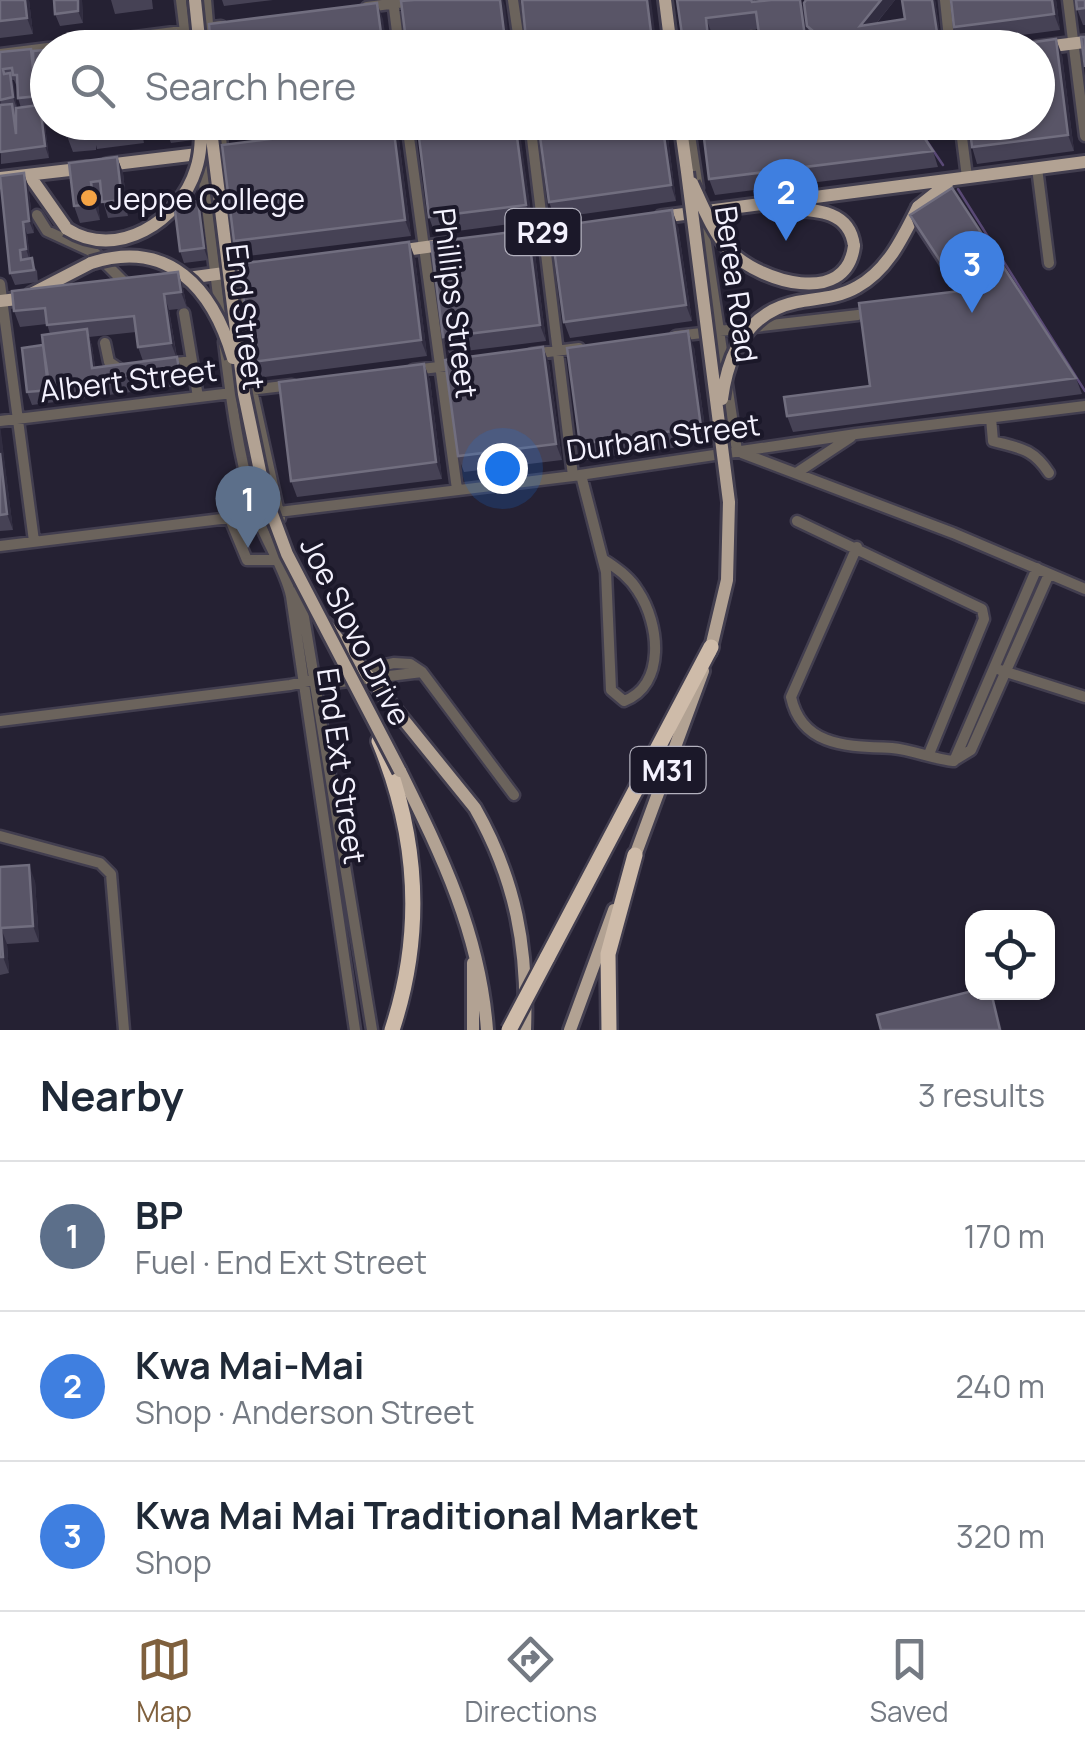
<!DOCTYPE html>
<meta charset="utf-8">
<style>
:root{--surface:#fff;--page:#f6f6f7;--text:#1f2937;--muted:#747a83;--line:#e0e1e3;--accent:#7f603d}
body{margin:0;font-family:Manrope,sans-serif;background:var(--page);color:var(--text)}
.controls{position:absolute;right:30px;bottom:30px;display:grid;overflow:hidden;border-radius:20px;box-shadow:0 2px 8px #0004}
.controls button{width:90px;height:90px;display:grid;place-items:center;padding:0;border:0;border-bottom:2px solid var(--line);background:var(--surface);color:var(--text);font:50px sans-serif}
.you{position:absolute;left:502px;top:468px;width:35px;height:35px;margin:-25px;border:8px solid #fff;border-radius:50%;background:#1a73e8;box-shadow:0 0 0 15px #1a73e833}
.badge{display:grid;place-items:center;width:65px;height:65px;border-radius:50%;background:var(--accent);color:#fff;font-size:32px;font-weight:700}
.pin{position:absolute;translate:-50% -82px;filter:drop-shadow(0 2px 5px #0008)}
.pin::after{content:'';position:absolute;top:52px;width:35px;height:30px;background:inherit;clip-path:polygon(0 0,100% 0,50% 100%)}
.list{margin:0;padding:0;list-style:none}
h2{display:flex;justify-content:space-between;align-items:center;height:130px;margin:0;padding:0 40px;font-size:42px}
h2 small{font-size:32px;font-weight:400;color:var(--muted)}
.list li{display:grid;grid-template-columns:65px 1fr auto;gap:30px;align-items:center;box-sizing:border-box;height:150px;padding:0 40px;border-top:2px solid var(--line)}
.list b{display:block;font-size:38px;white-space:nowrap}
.list p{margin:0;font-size:32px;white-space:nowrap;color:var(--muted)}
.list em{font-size:32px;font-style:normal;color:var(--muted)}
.icon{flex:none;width:55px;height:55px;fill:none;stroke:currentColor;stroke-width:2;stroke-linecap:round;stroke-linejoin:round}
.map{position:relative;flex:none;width:1085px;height:1030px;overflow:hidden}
.search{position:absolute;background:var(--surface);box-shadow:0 2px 8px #0004;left:30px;right:30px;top:30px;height:110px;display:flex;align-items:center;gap:25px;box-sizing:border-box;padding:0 35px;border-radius:55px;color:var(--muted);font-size:38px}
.sheet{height:580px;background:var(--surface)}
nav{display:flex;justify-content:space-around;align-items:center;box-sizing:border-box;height:140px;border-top:2px solid var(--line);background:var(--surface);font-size:28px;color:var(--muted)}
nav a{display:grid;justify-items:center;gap:5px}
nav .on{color:var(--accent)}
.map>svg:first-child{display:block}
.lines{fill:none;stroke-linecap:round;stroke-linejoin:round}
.stream{stroke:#594975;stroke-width:2.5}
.minor-casing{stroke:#423e4f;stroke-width:15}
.major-casing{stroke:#423e4f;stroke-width:18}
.highway-casing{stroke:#423e4f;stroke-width:20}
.minor{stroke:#6b635c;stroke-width:10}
.major{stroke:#b2a293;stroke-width:12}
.highway{stroke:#cebba9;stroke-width:15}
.major-bridge-casing{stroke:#423e4f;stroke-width:18;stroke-linecap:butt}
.highway-bridge-casing{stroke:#423e4f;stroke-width:20;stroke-linecap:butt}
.major-bridge{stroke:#b2a293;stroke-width:12}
.highway-bridge{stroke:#cebba9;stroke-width:15}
.wall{fill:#464255;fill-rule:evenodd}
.shaded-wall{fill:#312d40}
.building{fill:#595567;stroke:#716e7f;stroke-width:2.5}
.poi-dot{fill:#f5a345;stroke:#1b1829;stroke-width:4}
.labels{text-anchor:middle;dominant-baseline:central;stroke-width:8;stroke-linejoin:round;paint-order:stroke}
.shield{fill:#1b1829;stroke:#b3b1be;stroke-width:2.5}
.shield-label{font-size:28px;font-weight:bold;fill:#f4f2fe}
.poi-label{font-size:30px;fill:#f4f2fe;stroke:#1b1829;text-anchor:start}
.street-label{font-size:30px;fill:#f4f2fe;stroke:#1b1829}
</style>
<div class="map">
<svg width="1085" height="1030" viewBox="0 0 1085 1030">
<rect width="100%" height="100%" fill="#252133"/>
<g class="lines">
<path class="stream" d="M914,122L943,165
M958,189L1085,391"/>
<g class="minor-casing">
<path id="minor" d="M181,0L187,48
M206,0L210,48
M393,0L399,48
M513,0L520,48
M945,0L950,48
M1068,0L1085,136
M367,7L420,0
M750,34L751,48
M50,48L221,26
M0,54L48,48
M219,122L252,390L280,518
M530,122L573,476
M688,122L698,188
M960,122L967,177
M407,123L457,489
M201,158L221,320
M1037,168L1049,263
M701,210L737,451
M37,215L47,231L95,253L127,285
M0,284L34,541
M184,313L198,397
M676,336L858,315
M224,342C231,399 238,455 255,510C264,540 284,565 291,596L355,1030
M105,343L109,362L121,370
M532,354L579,348
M168,364L192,361
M413,370L456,365
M249,390L292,385
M991,418L993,441C1019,448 1033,448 1049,473
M0,421L232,393
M742,453L953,533L1085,589
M798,472L851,437
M581,475L606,572L611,690L624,701C666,685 660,624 638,591C629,576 617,569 603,559
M230,519L247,560H278
M797,521L982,609L984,619L929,754
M0,546L573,476L856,434L1085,406
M857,547L791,697C802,748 850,746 892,748C913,750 933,759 953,761L971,750L1049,574
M299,587L372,1030
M1000,670L1085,697
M316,685L422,672
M0,721L290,685L394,663L410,664L422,672L514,795
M954,761L1037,568
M0,836L100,863L111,874L124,1030"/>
</g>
<g class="major-casing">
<path id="major" d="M665,0L671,48
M1037,48L1085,42
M680,122L687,172
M379,130L434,122
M107,165L206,153
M29,175L67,229
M0,178L87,168
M918,207L947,184
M772,208C804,211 849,204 854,246
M661,217L1085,162
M512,236L567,229
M398,251L448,244
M180,279L254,269
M31,294L91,263
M0,301L26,298
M326,624L475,808C516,880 528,948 525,1030
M710,652L727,580L729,502
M400,771C442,856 480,934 487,1030
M632,864L703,671
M473,963V1030
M570,1030L614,910"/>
</g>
<g class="highway-casing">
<path id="highway" d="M379,741C418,835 424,933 392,1030
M547,958L711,647
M609,1030L608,954L635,855"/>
</g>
<use href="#minor" class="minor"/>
<use href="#major" class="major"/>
<use href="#highway" class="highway"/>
<g class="major-bridge-casing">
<path id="major-bridge" d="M195,0L200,48
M210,122L244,394L265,495L287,554L400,771
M687,172L729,502
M692,183C703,207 713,233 731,252C760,281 846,308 854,246
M67,229C117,261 180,221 196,169C201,154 201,138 201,122
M91,263C169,238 213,289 233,358
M722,399C728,353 747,312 797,302C818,298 838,298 857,287C888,270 903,237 918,207"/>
</g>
<g class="highway-bridge-casing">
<path id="highway-bridge" d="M509,1030L547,958"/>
</g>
<use href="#major-bridge" class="major-bridge"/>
<use href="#highway-bridge" class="highway-bridge"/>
</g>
<path class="wall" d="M0,0H29L33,34L0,38Z
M54,0H82L83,23L60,26L55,14Z
M111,0H152L153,9L115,14Z
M222,0H273L224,6Z
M677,0H755L756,2L804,10L806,0H895L876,24L905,19L902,0H935L942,48H822L811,39L808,30L810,48H761L758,29L712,34Z
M951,0H1056L1060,30L960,43L954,27Z
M1085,0V25H1083L1077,9Z
M0,52L48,58V107L41,108L44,117L49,158L1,164ZM12,80H14L17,87L18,98L21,108H17Z
M1062,55L1074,151L977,164L972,147Z
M141,122L144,143L97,149L96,145V150L73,152L67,136Z
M191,122L193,140L171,143L168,135Z
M247,122H337L251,134Z
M417,122H518L532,221L435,234L429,217Z
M666,122L676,201L555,218L549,202Z
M399,140L411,236L240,257L234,241Z
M933,151L938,167L715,195L709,179Z
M117,157L123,173L128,216L108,218L102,198H97L100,220L80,223L74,206L69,163Z
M28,185L34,233L27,234L30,259L37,271L38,282L15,285L10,273Z
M202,213L208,260L184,263L180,251Z
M910,215L1076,378L1082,394L793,432L787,416L870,386L956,292L916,231Z
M678,226L692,321L570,338L564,322Z
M528,230L534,246L546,341L449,353L443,337Z
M415,258L427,356L257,378L252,362Z
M178,272L183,288L187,308L169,310L177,357L183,373L185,385L32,405L27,392L43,345L50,334L47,324L20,327L14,311ZM136,332L138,347L143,361L95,367L92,346L89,337Z
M543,347L549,363L562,460L464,472L458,456Z
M694,347L707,443L586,460L580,444Z
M424,364L430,380L442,479L297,497L291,481Z
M0,428L13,530L0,531Z
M0,867L35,881L39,942L7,944L9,973L0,975Z"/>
<path class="shaded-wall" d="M25,0H29L33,34L27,18Z
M78,0H82L83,23L78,11Z
M500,0H503L505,6L510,48H506Z
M647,0H651L657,48H653Z
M800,0L806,13L810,48H807L806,44Z
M881,0H895L864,38L860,26Z
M932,0H935L942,48L938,39Z
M1052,0H1056L1060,30L1054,14Z
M377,3L383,19L387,48H383Z
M706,18L712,34L713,48H709Z
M1056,39L1062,55L1074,151L1068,135Z
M10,73L14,85L17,109L13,97Z
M40,105L44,117L49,158L45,146Z
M138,122H141L144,143L140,131Z
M515,122H518L519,125L532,221L526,205Z
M662,122H666L676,201L671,185Z
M393,124L399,140L411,236L405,220Z
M117,157L123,173L128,216L122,200Z
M24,173L28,185L34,233L29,221Z
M91,182L97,198L100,220L94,204Z
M198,201L202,213L208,260L204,248Z
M672,210L678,226L692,321L686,305Z
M23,222L27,234L30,261L26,249Z
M528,230L534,246L546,341L540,325Z
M409,242L415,258L427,356L421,340Z
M178,272L183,288L187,308L181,292Z
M164,294L169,310L177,359L171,343Z
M87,329L92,346L97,380L92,368Z
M688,331L694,347L707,443L701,427Z
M543,347L549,363L562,460L556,444Z
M177,357L183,373L185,385L179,369Z
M424,364L430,380L442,479L436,462Z
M0,428L1,432L13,530L7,514L0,453Z
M29,865L35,881L39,942L33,926Z
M1,928L7,944L9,973L3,957Z
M992,992L995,1003L1002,1030H1000Z"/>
<path class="building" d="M0,0H25L27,18L0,21Z
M54,0H78V11L55,14Z
M414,0H500L506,48H407L401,1Z
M522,0H647L653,48H527Z
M677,0H751L752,2L771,0H800L806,44L781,48H761L756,12L706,18L709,48H684Z
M806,0H881L860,26L905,19L902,0H932L938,39L857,48H833L807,26L804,3Z
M951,0H1052L1054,14L954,27Z
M1076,0H1085V8L1077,9Z
M377,3L383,48H211L209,24Z
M176,31L178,48H154L152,34Z
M1081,37H1085V67Z
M1056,39L1068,135L972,147L969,122H1038V48H992Z
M128,40L129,48H65Z
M31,49L34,79L33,51L45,50L48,73V95L18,98L17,75H13L12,68L3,69L4,74L10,73L13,97L0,100V52Z
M12,104L16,134V108L40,105L45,146L0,152V105Z
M65,122H89L90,134L67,136Z
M91,122H138L140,131L93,137Z
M175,122H189L190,132L168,135L167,126L175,125Z
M417,122H515L526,205L429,217Z
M538,122H662L671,185L549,202Z
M702,122H914L933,151L709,179Z
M393,124L405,220L234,241L222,145Z
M117,157L122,200L102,202L100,181L91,182L94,204L74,206L69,163Z
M24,173L29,221L23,222L26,249L20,250L21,260L32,258L34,270L10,273L0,176Z
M952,188L1076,378L787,416L784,397L870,386L859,303L960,291L910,215Z
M198,201L204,248L180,251L174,203Z
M672,210L686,305L564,322L551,227Z
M528,230L540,325L443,337L431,242Z
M409,242L421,340L252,362L239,264Z
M178,272L181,292L164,294L171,343L138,347L134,316L47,325L45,308L14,311L12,291Z
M87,329L92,368L177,357L179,369L48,386L42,335Z
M688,331L701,427L580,444L567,348Z
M43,345L50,390L27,392L22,348Z
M543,347L556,444L458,456L445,360Z
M424,364L436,462L291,481L279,382Z
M0,453L7,514L0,515Z
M29,865L33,926L1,928L3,957H0V867Z
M972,991V992H991L1000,1030H881L877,1015Z"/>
<circle class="poi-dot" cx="89" cy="198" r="10"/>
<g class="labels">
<g class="shield">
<rect x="505.5" y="209" width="75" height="46" rx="8"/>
<rect x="630.5" y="747" width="75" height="46" rx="8"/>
</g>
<g class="shield-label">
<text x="543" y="232">R29</text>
<text x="668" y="770">M31</text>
</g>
<g class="poi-label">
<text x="109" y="198">Jeppe College</text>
</g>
<g class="street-label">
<text transform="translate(737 284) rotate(82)">Berea Road</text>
<text transform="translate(456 303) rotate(83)">Phillips Street</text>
<text transform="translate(246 317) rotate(83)">End Street</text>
<text transform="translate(128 380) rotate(-7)">Albert Street</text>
<text transform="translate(663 437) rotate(-8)">Durban Street</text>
<text transform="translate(356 631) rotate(63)">Joe Slovo Drive</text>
<text transform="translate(342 766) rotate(82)">End Ext Street</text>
</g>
</g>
</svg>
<div class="controls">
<button><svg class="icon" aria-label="locate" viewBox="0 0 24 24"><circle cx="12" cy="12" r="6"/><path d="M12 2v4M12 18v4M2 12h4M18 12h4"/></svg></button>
</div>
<div class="you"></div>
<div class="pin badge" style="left:248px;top:548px;background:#5c6f8a">1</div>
<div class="pin badge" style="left:786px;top:241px;background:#3f7fe0">2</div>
<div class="pin badge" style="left:972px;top:313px;background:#3f7fe0">3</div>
<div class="search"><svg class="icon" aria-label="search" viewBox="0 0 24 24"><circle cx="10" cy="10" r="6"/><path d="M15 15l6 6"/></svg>Search here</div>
</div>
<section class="sheet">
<h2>Nearby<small>3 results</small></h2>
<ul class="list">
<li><span class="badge" style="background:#5c6f8a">1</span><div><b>BP</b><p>Fuel · End Ext Street</p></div><em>170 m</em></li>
<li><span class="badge" style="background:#3f7fe0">2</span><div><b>Kwa Mai-Mai</b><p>Shop · Anderson Street</p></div><em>240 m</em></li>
<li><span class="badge" style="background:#3f7fe0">3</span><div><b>Kwa Mai Mai Traditional Market</b><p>Shop</p></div><em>320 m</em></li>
</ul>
</section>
<nav>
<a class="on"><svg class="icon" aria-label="map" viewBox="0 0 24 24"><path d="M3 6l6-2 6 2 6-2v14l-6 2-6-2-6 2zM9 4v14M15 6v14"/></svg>Map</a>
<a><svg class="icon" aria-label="directions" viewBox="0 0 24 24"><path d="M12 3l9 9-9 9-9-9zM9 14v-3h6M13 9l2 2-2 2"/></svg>Directions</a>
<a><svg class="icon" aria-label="saved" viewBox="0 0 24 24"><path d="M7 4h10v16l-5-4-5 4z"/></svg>Saved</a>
</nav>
